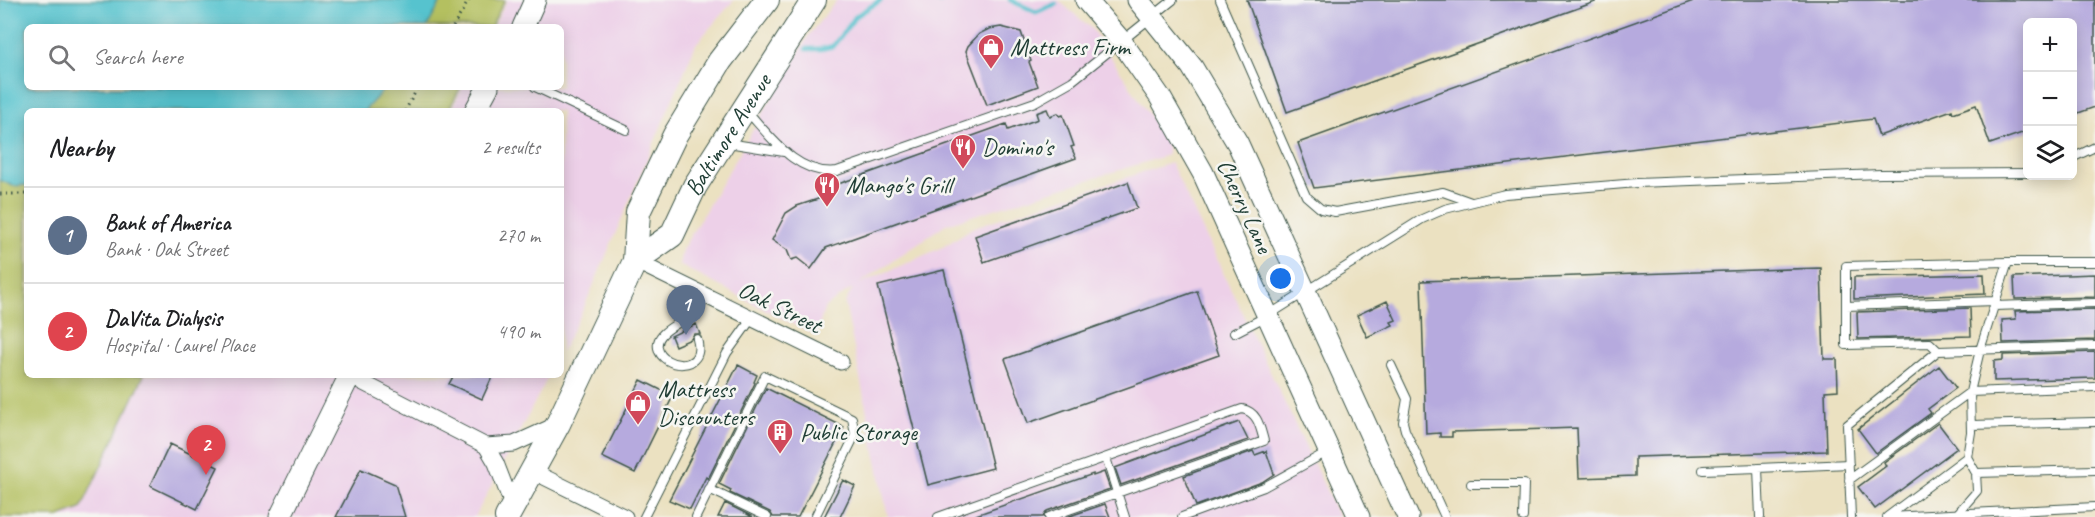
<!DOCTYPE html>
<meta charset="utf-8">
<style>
:root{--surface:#fff;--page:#f6f6f6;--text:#202124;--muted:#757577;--line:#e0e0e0;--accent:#d1495b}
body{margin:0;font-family:Caveat,sans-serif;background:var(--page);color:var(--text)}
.controls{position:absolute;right:18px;top:18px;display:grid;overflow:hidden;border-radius:9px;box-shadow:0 3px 15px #0003}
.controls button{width:54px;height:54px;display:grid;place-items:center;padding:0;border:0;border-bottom:2px solid var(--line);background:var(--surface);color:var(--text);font:30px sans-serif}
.you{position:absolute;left:1281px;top:279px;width:21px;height:21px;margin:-15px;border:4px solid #fff;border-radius:50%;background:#1a73e8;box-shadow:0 0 0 9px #1a73e833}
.badge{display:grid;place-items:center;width:39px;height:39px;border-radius:50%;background:var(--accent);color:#fff;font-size:20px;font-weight:700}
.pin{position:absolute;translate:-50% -50px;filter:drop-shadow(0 2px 3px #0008)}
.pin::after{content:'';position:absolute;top:32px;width:21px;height:18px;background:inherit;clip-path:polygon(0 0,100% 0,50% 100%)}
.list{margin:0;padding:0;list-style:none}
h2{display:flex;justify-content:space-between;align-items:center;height:78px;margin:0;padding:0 24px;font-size:26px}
h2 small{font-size:20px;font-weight:400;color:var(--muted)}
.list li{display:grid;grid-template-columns:39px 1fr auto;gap:18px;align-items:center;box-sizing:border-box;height:96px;padding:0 24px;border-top:2px solid var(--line)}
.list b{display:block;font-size:22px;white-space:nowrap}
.list p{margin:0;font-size:20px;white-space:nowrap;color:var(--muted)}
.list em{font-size:20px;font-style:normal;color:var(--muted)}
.icon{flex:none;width:33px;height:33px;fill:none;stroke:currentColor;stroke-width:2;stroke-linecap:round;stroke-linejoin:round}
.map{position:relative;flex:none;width:2095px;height:517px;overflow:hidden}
.search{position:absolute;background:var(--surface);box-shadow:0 3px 15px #0003;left:24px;top:24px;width:540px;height:66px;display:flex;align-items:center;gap:15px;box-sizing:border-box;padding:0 21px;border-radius:9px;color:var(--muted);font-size:22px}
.panel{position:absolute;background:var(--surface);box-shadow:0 3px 15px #0003;left:24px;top:108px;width:540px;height:270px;border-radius:9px}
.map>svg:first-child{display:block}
.built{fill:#edd0e8}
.green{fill:#b4c061;stroke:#6a7e4a;stroke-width:1.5}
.water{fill:#56c3ce;stroke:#3a8081;stroke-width:1.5}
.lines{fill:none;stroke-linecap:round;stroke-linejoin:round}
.stream{stroke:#56c3ce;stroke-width:4.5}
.building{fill:#b6aade}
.lane-casing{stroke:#3e5649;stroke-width:10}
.street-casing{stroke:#3e5649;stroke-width:17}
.secondary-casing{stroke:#3e5649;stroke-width:23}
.primary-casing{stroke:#3e5649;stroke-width:26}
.path{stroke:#3e5649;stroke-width:3;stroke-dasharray:1.5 4.5;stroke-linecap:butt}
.lane{stroke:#fff;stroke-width:8}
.street{stroke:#fff;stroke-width:15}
.secondary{stroke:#fff;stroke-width:21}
.primary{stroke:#fff;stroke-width:24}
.labels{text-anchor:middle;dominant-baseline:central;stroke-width:5;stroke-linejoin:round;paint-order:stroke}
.poi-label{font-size:24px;fill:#1f3d34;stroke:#f6f6f2;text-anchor:start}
.street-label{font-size:24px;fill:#1f3d34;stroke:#f6f6f2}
</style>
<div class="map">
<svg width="2095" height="517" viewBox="0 0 2095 517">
<rect width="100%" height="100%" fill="#f6f6f2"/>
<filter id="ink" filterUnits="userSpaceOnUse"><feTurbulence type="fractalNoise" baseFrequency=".0167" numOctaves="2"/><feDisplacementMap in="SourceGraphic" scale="12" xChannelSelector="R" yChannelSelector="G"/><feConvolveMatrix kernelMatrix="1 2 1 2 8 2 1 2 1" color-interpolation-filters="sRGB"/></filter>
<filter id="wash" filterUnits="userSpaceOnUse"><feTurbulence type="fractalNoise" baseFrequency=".008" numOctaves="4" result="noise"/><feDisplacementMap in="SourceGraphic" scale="24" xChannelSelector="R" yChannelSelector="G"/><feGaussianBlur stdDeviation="1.35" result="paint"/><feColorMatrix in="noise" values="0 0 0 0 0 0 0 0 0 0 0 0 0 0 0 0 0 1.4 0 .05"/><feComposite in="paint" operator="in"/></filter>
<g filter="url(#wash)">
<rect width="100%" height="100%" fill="#ebe1c1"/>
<path class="built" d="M507,0H734L696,44L582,312L561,352V111H450L463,87H561V27H493Z
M837,0H1058L1092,29L1166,140L1168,155L946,224L859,284L943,247L974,227L1171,163L1339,517H888L845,303L853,288L825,307L816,336L679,265L682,250L809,35Z
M144,375H549L475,517H59L81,509Z"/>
<path class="green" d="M0,0H505L491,27H27V87H461L448,111H27V375H144L81,509L59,517H0Z"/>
<path class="water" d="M0,0H442L427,27H27V87H386L364,111H27V185L13,186L0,180Z"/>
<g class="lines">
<path class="stream" d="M931,0L939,2L944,0
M1010,0L1036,12L1056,4
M806,49H821L833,46L856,16L881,0"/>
</g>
<g id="blocks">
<path class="building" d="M1247,0H1594L1595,2L1287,112Z
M1696,0H2095V107L2073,115V22H2028V131L1990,144L1976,105L1953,113L1952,110L1879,136L1873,119L1314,188L1298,143Z
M1001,27L1021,32L1031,61L1029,62L1038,86L987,105L966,51L968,46L979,34L989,29Z
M1047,109L1050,116L1058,113L1060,116L1063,115L1074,146L1071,147L1076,158L826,248L811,269L797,258L791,260L787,250L772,240L786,213L797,206L830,195L827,188L1006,124L1008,130L1038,119L1036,113Z
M1128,182L1137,208L984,262L975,236Z
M1821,268L1824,359H1837L1838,390L1825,391L1827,451L1635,457V476L1579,478L1577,428L1452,432V437H1440V433L1426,434L1421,281Z
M944,270L993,468L928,485L878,286Z
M1984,274L1985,294L1854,299V277Z
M2095,274V297L2015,299L2014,277Z
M1197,291L1219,355L1028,423L1005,359Z
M1387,301L1396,320L1391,322L1393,325L1367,337L1357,315Z
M1970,308L1971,336L1858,339L1857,312Z
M2095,309V340L2003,343L2002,320L2016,319L2015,311Z
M696,324L700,334H694L691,339L675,346L671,336Z
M2095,352V378L1994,381V361L2003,360V355Z
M738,365L757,375L754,382L755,383L708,479L706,477L690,509L669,500Z
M1939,366L1956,388L1928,409L1931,413L1876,453L1858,429Z
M454,375H493L482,399L449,384Z
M641,380L673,396L635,473L602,457Z
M766,388L844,427L798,517H773L770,512L730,493L731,490L719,484Z
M1239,422L1248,440L1121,485L1115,468Z
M1938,423L1957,448L1875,509L1858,487L1886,466L1884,462Z
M170,444L218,467L197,509L150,486Z
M1253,451L1255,455L1266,451L1274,474L1262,482L1196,506L1184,476Z
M361,469L395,484L405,517H336Z
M1104,472L1110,489L1047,511L1043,517H976V515L1093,474V476Z
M843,480L855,486L840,517H824Z
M725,503L753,517H718Z
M1105,504L1110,517H1067Z"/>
</g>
</g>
<g filter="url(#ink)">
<use href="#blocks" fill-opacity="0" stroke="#3e5649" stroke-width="1.5"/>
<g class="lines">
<g class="lane-casing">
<path id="lane" d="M1220,0L1306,196L1321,209L1335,212L1443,192L1471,202
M535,87L626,130
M746,110C771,137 797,176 837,171L1035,102L1072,81L1173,0
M728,143L784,152
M2072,158L2095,147
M1846,306V266L2008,262
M1994,306L2095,303
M1234,333L1267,316L1422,219L1445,209L1505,194L1637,183L1881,174L2028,173
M697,339C707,373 662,369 658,348C655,332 677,326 686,317C692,311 695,300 700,292
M1938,351L1930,343L1846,345V306L1995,301
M1391,365L1407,399L1403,422L1405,430L1445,517
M1971,425L2095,422
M1967,457L1976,473L2095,470
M1106,458L1125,517
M1703,470L1758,468
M1849,480L1970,392L2095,387
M1471,484H1524L1523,517
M709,489L767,517
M1957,514L1977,491L1976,473
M644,517L727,353L752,318
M696,517L765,376L852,418L855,435L815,517
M938,517L1242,409C1258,412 1260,427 1264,441L1049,517
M1182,517L1264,487L1327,452
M1760,517L1758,468L1849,464
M1851,517L1847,425L1938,351L2095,346
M1887,517L1967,457L1971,432L1970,392L1980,350L2008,262H2095
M1889,517L2095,507"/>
</g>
<g class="street-casing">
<path id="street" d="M635,261L841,362
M348,375L486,446L514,444L558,424
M486,446L496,463L513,507
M532,471L625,517"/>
</g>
<g class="secondary-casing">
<path id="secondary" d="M1086,0L1121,41L1160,97L1203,173L1359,517
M1138,0L1192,67L1238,144L1408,517
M523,27L535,0
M475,111L488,87
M280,517L350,375"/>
</g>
<g class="primary-casing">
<g id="primary">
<path id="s1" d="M635,261L672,235L695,186L814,0"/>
<path d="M507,517L558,424L635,261L638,212L675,135L720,61L767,0"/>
</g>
</g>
<path class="path" d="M453,27L469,0
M405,111L418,87
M0,194H27"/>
<use href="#lane" class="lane"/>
<use href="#street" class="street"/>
<use href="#secondary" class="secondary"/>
<use href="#primary" class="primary"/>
</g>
</g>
<defs>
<g id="shop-pin" transform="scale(1.35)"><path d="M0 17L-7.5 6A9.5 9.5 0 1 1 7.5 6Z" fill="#d1495b" stroke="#f6f6f2"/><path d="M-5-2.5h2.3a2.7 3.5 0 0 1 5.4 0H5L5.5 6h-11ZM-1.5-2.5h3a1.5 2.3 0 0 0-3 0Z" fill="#fff"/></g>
<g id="restaurant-pin" transform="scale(1.35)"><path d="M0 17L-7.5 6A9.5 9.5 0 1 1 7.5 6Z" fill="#d1495b" stroke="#f6f6f2"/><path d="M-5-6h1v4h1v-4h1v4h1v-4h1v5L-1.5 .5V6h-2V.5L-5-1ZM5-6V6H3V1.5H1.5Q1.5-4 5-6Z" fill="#fff"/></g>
<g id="building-pin" transform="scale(1.35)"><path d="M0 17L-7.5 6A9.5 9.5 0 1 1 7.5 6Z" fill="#d1495b" stroke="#f6f6f2"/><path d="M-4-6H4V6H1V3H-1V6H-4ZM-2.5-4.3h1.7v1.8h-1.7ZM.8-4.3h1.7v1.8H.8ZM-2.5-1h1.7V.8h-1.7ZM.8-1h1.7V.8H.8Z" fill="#fff"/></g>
</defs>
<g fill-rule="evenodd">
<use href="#shop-pin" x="991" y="47"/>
<use href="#restaurant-pin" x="963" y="147"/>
<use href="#restaurant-pin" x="827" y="185"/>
<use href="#shop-pin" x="638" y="403"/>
<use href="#building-pin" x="780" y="432"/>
</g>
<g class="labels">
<g class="poi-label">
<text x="1010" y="47">Mattress Firm</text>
<text x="982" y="147">Domino's</text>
<text x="846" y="185">Mango's Grill</text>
<text x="658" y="389">Mattress<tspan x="658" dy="28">Discounters</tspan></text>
<text x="800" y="432">Public Storage</text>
</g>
<g class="street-label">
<text stroke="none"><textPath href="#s1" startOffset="160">Baltimore Avenue</textPath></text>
<text transform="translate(1245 206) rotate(65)">Cherry Lane</text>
<text transform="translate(780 307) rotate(26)">Oak Street</text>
</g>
</g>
</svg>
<div class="controls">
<button>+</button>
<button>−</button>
<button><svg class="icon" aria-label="layers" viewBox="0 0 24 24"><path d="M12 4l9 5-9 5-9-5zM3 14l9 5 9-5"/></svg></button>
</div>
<div class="you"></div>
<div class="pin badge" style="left:686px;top:335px;background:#5c6f8a">1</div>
<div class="pin badge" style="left:206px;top:475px;background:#e0444e">2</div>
<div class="search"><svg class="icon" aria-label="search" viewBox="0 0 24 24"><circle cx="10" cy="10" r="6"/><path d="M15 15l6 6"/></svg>Search here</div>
<section class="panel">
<h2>Nearby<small>2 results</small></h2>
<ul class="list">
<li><span class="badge" style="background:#5c6f8a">1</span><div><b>Bank of America</b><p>Bank · Oak Street</p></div><em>270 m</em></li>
<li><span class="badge" style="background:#e0444e">2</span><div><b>DaVita Dialysis</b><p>Hospital · Laurel Place</p></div><em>490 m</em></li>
</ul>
</section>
</div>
